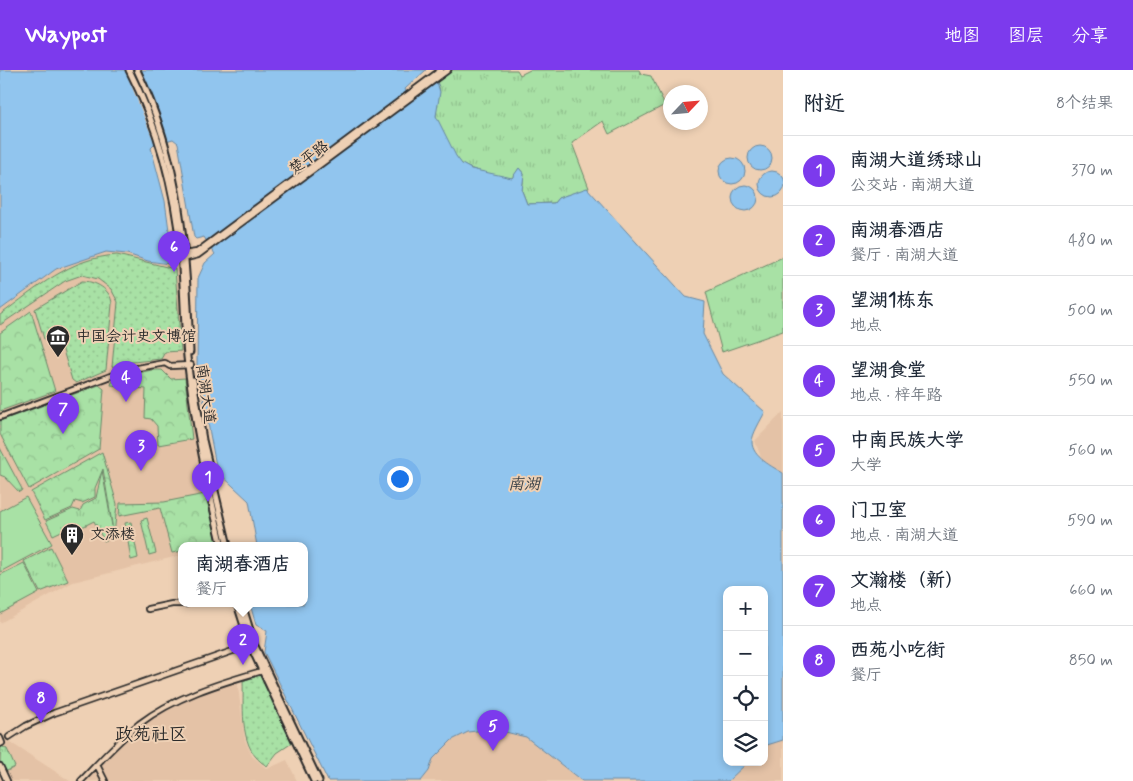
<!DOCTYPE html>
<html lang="zh">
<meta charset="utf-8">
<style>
:root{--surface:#fff;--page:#f6f6f7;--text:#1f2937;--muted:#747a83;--line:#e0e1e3;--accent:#7c3aed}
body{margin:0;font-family:Mynerve,"LXGW WenKai TC",sans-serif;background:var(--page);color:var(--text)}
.controls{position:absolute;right:15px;bottom:15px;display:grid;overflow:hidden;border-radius:10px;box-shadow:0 2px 8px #0003}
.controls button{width:45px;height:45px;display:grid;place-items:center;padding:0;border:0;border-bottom:1px solid var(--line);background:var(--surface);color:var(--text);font:25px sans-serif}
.compass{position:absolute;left:663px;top:15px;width:45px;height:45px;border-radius:50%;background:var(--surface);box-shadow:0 2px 8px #0003;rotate:64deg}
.you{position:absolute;left:399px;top:408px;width:18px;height:18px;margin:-12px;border:4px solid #fff;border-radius:50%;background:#1a73e8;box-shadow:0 0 0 8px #1a73e833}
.badge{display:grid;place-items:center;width:32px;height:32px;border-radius:50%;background:var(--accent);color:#fff;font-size:16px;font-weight:700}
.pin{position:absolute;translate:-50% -41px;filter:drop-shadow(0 1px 2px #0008)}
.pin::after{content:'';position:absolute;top:26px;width:18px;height:15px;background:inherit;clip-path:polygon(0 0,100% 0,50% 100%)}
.popup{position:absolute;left:178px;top:472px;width:130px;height:65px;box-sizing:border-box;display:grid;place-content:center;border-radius:10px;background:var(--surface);filter:drop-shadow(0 1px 4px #0005);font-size:16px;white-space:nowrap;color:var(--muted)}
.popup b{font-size:19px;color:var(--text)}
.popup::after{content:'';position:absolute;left:50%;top:100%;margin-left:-10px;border:10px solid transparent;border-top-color:var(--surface)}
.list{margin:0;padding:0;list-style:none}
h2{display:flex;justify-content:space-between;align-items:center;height:65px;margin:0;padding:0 20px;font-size:21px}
h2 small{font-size:16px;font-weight:400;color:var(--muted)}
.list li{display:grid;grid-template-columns:32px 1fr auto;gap:15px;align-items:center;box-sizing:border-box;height:70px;padding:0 20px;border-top:1px solid var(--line)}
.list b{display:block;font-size:19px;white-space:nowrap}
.list p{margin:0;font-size:16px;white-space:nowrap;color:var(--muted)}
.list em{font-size:16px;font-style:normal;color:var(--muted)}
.icon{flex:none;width:28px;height:28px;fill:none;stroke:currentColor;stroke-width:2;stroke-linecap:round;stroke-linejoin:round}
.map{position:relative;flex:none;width:783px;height:711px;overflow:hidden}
header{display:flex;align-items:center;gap:30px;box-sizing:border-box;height:70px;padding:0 25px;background:var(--accent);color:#fff}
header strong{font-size:24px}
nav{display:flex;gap:28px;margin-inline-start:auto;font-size:18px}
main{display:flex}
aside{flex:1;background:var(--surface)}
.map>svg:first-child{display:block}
.built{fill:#e4c2a6}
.grass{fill:url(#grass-tufts);stroke:#6a8668}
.forest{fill:url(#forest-crowns);stroke:#6a8668}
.park{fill:url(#park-dots);stroke:#6a8668}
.pitch{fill:#a8e1a5;stroke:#6a8668}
.water{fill:#91c5ee;stroke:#6887a0}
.pier{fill:#eed0b4}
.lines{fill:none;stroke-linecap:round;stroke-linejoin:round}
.secondary-casing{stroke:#2b2b2b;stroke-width:8}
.primary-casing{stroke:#2b2b2b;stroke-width:9}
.secondary{stroke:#eed0b4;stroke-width:4.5}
.primary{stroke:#eed0b4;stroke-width:5}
.labels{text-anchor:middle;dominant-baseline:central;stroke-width:4;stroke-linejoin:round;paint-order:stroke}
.street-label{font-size:15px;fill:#2b2b2b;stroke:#eed0b4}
.poi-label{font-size:15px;fill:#2b2b2b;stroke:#eed0b4;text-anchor:start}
.water-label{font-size:16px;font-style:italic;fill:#3a4248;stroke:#eed0b4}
.quarter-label{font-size:18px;fill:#2b2b2b;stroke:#eed0b4}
</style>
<header>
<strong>Waypost</strong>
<nav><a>地图</a><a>图层</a><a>分享</a></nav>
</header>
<main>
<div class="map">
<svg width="783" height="711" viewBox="0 0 783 711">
<defs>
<pattern id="grass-tufts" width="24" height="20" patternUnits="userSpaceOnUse" patternTransform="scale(1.25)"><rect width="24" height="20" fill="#a8e1a5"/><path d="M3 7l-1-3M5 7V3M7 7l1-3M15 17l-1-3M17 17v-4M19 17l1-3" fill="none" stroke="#91c18e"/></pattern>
<pattern id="forest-crowns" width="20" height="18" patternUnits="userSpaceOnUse" patternTransform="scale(1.25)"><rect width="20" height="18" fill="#a8e1a5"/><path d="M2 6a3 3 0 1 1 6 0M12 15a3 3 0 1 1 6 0" fill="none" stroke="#91c18e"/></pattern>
<pattern id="park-dots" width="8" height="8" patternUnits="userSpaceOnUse" patternTransform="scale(1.25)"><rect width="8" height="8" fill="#a8e1a5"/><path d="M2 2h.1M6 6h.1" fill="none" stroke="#91c18e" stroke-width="1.8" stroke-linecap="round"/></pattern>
</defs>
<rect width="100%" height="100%" fill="#eed0b4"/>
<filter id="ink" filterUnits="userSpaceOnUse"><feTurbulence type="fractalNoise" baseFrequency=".02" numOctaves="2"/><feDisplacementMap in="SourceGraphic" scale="10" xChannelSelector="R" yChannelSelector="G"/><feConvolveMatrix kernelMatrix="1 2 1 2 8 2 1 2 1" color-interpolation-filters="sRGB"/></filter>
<g filter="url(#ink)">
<path class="built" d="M106,182L127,184L148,191L169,195L178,201L185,291L196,376L218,475L182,476V485L73,512L0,553V241L56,199Z
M783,342V403L762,390L755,371Z
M237,609L245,670L252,686L267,699L287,690L297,711H83L139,654L178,631Z
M0,659L5,669L70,711H0Z
M493,659L526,667L582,711H421L429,701L433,689L452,670L468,662Z
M783,670V711H728L748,692H764V676Z"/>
<path class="grass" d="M453,0H517L520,5L530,0H639L641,4L651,6L665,35L609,64L603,51L572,73L589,118L558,128L554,133L527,134L522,121L524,104L519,98L514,108C504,108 469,100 462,94C454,87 437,56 436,46C434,34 444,25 437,12Z
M783,187V261L722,282L706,222Z
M102,400L114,467L104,471L94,451L74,461L72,456L53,465L46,451L73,439L80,441L83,435L96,428Z
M51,477L68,511L40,522L24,491Z
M1,676L7,679L15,697L5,702L0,692Z"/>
<path class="forest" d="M31,241L55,321L0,341V263Z
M152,300H162L171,309L185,308L192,369L158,375L157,356L151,349L145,348L146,319L111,315L112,312L127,305Z
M99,315L104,319L99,379L29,419L0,364V351Z
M0,378L22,419L21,421L19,422L5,407L0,405Z
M102,382L117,434L114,466L103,399L95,418V427L82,433L75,431L72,438L45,450L31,422Z
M205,424L219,472L200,476H182V481L172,483L160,438L119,446L120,433L164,432Z
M147,448L156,483L149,485L141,450Z
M131,452L138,488L131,490L125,453Z"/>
<path class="park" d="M117,185L175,199L181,281L165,282L161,289L133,292L112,297L118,232L111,219L98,209L82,205L65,211L0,255V245C37,218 69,188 117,185Z
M82,211C95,211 111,219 112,234L106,300L76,313L72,310L59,267L57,266L44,269L35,239Z
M260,605L292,673L277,683L267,696C238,680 244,640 243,611Z"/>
<path class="pitch" d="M26,427L52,474L0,502V441Z
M24,493L39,523L0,544V505Z"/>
<path class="water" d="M0,0H426L405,19L411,31L437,12L440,22L436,46L456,86L462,94L471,99L512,108L519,98L524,104L522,121L527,134L554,133L558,128L587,118L686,227L705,232L703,264L723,304L765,342C761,350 752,364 752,372C752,387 773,397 783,403V670L764,676V520H727V692H748L728,711H582L526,667L493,659L468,662L452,670L433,689L429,701L421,711H328L264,582L267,561L256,555L250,534H304V476H257L249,431L217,401L197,295L198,208L205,193L215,184L204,167L196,169L194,167L178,73L173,69L155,74L151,78L165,131L173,190L169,194L148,191L127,184L106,182L56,199L0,240Z
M748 88a12 12 0 1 1 24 0a12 12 0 1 1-24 0Z
M719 101a13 13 0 1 1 26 0a13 13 0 1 1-26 0Z
M759 114a13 13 0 1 1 26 0a13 13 0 1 1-26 0Z
M732 128a13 13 0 1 1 26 0a13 13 0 1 1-26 0Z"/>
<path class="pier" d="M125,0H141L168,70L155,74Z
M437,10L439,11L212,178L207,171L409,21L412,27Z"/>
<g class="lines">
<g class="secondary-casing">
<path id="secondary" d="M183,184L197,182L441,0
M182,189L198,185L448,0
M0,347L127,300L165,293L170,296L191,295
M148,539L172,534H186
M9,667L26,656L54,643L250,575
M0,668L2,673L0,674
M97,695L105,711
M0,696L7,711
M81,711C100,691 118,671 139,654C174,627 220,613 262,601"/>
</g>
<g class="primary-casing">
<path id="primary" d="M129,0C158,57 175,121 181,185C184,219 184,253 187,287C194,351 207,414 222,476
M137,0C182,94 186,180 190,282
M193,310L203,370L228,476
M237,534L250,575L314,711
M242,534L255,576L319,711"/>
</g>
<use href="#secondary" class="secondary"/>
<use href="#primary" class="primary"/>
</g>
</g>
<defs>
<g id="museum-pin" transform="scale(1.25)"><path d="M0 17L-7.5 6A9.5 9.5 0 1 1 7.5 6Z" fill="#2b2b2b" stroke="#eed0b4"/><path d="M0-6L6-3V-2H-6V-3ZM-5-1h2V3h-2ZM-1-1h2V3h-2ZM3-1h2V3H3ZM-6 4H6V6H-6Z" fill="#fff"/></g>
<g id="building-pin" transform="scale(1.25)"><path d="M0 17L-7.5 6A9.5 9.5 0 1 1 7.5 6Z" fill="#2b2b2b" stroke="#eed0b4"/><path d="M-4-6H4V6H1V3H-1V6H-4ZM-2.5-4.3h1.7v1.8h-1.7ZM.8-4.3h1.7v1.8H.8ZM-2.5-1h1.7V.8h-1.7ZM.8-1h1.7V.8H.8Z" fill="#fff"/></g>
</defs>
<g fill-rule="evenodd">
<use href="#museum-pin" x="58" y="267"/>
<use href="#building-pin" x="72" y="465"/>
</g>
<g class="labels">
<g class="street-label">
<text transform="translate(309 88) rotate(-37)">楚平路</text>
<text transform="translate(205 324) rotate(82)">南湖大道</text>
</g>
<g class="poi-label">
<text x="76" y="267">中国会计史文博馆</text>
<text x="90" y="465">文添楼</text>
</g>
<g class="water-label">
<text x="524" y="414">南湖</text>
</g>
<g class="quarter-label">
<text x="151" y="665">政苑社区</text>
</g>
</g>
</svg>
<div class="controls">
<button>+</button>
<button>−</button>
<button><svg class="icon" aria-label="locate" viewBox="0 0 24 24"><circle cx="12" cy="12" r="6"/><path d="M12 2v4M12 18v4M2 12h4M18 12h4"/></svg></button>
<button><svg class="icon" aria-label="layers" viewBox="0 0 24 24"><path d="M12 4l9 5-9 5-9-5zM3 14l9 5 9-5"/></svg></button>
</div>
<svg class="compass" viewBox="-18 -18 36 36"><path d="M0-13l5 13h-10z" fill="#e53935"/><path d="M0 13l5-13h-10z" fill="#747a83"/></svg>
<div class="you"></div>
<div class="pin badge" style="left:208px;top:432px">1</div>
<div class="pin badge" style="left:243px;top:595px">2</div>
<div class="popup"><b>南湖春酒店</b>餐厅</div>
<div class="pin badge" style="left:141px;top:401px">3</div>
<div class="pin badge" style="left:126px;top:332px">4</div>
<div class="pin badge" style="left:493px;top:681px">5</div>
<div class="pin badge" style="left:174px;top:202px">6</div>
<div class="pin badge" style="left:63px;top:364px">7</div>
<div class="pin badge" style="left:41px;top:653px">8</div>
</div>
<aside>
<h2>附近<small>8个结果</small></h2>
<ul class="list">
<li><span class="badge">1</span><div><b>南湖大道绣球山</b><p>公交站 · 南湖大道</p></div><em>370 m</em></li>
<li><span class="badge">2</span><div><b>南湖春酒店</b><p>餐厅 · 南湖大道</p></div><em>480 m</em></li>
<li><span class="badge">3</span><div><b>望湖1栋东</b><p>地点</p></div><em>500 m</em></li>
<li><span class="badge">4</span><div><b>望湖食堂</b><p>地点 · 梓年路</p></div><em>550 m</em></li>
<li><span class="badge">5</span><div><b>中南民族大学</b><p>大学</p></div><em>560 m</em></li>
<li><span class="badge">6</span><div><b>门卫室</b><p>地点 · 南湖大道</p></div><em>590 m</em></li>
<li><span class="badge">7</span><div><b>文瀚楼（新）</b><p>地点</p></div><em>660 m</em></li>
<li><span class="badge">8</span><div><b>西苑小吃街</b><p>餐厅</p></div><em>850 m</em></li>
</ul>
</aside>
</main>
